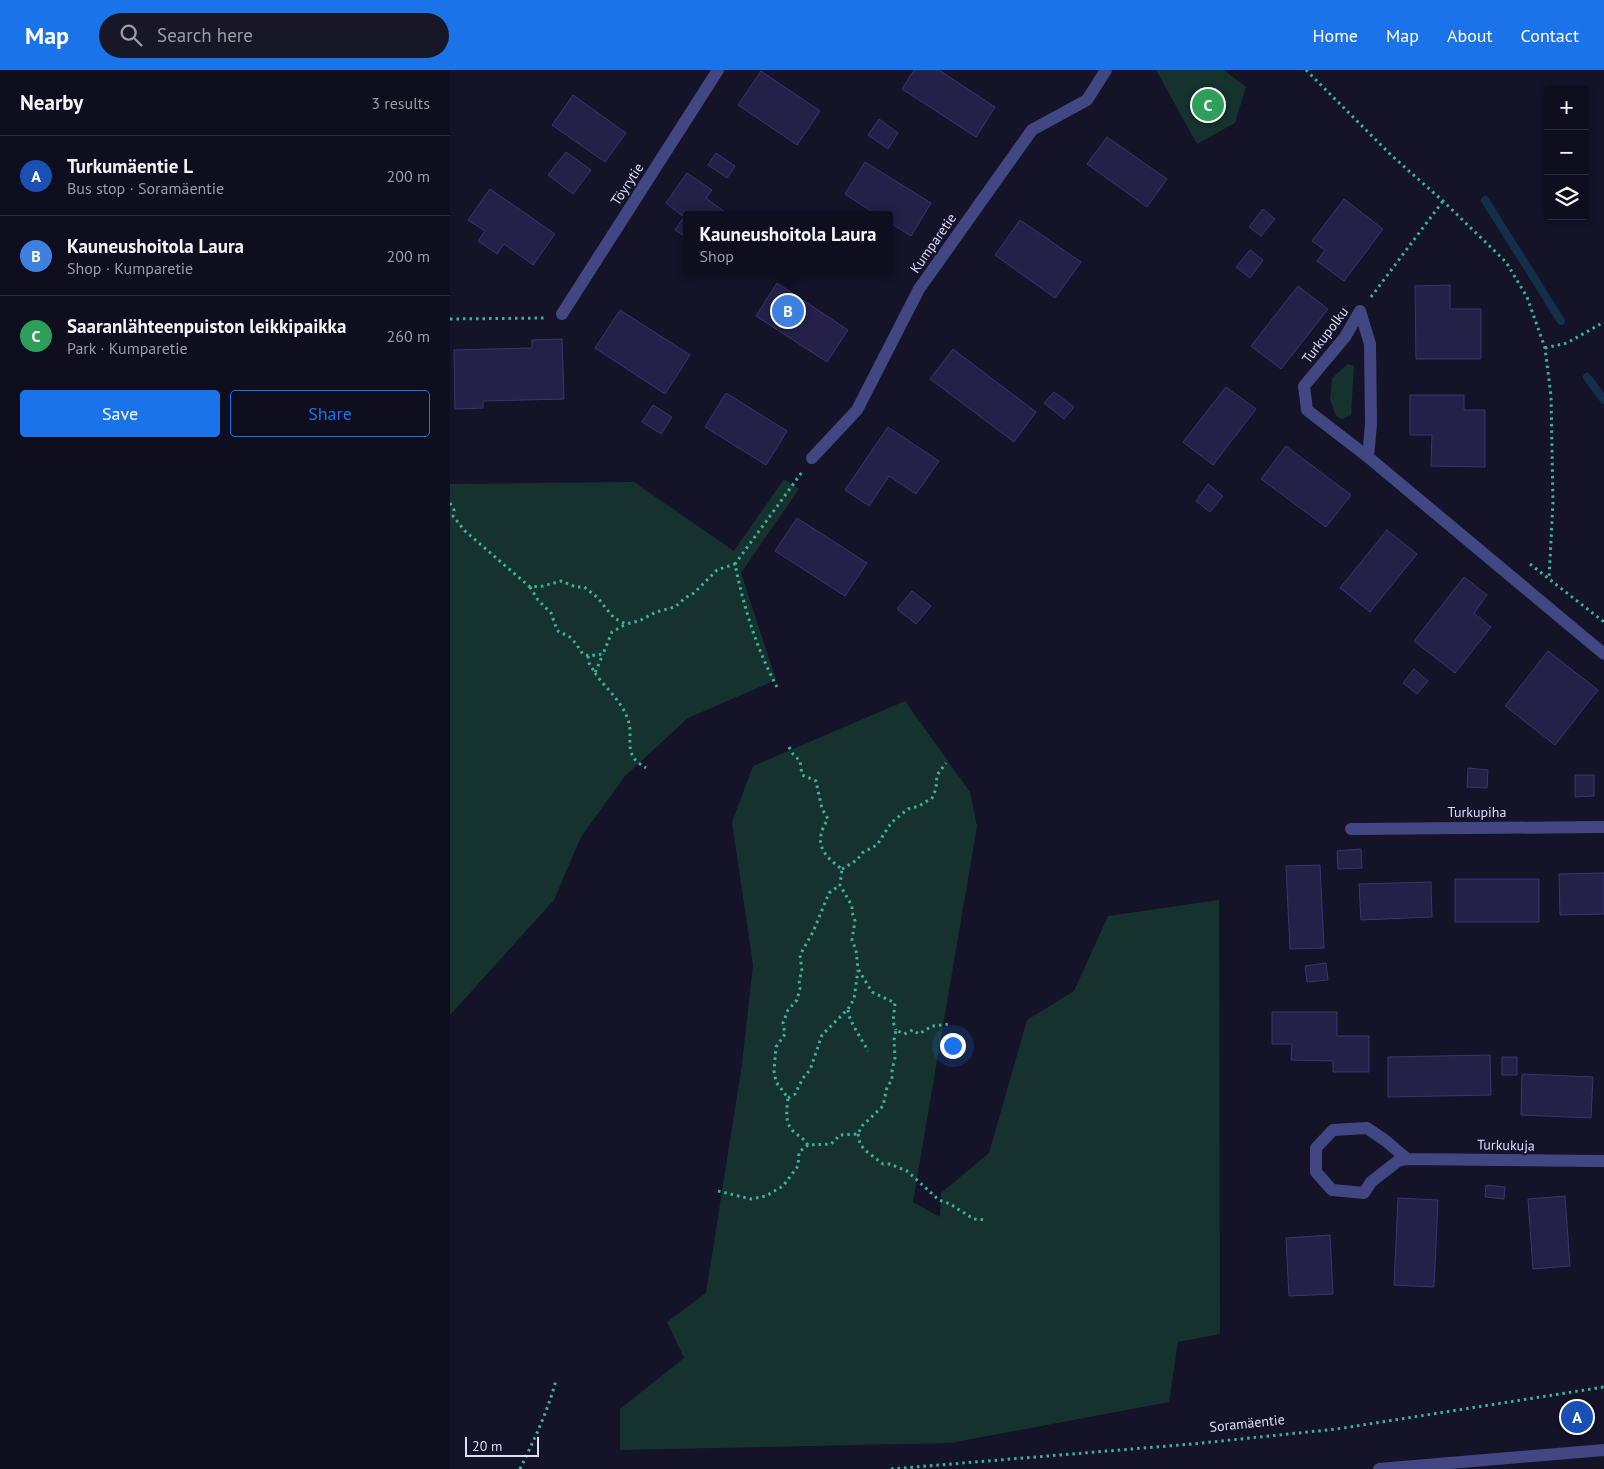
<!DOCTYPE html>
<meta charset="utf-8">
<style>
:root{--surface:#0f0e1e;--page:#181727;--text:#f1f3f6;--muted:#9b9ca4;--line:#2f2e3c;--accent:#1a73e8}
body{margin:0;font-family:"PT Sans",sans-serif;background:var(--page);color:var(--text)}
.controls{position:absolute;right:15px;top:15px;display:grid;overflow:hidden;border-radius:5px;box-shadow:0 2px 8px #0003}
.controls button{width:45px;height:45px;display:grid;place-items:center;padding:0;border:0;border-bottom:1px solid var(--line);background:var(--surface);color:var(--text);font:25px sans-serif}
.scale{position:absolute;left:15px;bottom:12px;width:74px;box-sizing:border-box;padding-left:5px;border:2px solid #ddddfc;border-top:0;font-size:14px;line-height:18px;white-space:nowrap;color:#ddddfc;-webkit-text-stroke:4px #141328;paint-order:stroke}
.you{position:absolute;left:502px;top:975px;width:18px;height:18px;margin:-12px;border:4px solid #fff;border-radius:50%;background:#1a73e8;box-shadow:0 0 0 8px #1a73e833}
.badge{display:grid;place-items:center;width:32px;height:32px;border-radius:50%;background:var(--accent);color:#fff;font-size:16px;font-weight:700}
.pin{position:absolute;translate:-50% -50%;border:2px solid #fff;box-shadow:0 1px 5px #0006}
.popup{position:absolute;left:233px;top:141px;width:210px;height:65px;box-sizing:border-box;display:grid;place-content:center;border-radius:5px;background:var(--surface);filter:drop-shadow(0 1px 4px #0005);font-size:16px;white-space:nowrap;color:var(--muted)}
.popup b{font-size:19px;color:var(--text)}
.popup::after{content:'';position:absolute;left:50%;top:100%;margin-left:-10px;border:10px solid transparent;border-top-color:var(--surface)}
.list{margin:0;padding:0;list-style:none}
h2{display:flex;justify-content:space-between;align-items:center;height:65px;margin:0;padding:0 20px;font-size:21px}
h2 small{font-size:16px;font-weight:400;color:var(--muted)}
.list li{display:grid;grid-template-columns:32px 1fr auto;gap:15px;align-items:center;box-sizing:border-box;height:80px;padding:0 20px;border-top:1px solid var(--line)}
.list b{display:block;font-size:19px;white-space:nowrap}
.list p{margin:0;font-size:16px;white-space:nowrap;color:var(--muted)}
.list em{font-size:16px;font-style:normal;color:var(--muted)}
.actions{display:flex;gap:10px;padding:15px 20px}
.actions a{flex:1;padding:11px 0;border:1px solid var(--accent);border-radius:5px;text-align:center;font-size:18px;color:var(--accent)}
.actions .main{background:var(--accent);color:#fff}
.icon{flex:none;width:28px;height:28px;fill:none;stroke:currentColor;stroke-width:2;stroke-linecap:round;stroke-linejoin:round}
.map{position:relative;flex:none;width:1154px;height:1399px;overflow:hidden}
header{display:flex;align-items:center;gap:30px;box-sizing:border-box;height:70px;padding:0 25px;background:var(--accent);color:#fff}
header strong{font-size:24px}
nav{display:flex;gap:28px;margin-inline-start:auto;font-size:18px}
.search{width:350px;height:45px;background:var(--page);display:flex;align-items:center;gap:12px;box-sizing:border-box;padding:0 18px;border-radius:28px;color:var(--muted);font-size:19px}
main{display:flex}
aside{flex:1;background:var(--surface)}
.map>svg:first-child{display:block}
.green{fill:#16322e}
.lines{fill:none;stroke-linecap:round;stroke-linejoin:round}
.stream{stroke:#142f4c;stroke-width:8}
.building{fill:#242048;stroke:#393572}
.path{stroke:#3bb29d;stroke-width:3;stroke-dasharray:2.5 4;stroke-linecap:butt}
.minor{stroke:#424783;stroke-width:12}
.labels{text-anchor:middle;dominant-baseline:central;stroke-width:4;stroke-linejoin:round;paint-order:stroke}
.street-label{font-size:14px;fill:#ddddfc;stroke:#141328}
</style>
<header>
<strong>Map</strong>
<div class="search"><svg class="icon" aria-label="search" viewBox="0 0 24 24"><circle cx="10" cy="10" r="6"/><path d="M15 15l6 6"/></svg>Search here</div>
<nav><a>Home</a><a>Map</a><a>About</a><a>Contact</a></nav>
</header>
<main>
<aside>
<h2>Nearby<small>3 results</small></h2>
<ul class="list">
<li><span class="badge" style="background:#1a4fb4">A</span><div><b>Turkumäentie L</b><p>Bus stop · Soramäentie</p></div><em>200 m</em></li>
<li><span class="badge" style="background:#3f7fe0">B</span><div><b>Kauneushoitola Laura</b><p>Shop · Kumparetie</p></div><em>200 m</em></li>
<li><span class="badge" style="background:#2e9e5b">C</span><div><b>Saaranlähteenpuiston leikkipaikka</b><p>Park · Kumparetie</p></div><em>260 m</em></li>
</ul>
<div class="actions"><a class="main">Save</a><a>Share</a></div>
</aside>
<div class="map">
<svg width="1154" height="1399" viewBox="0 0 1154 1399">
<rect width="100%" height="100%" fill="#141328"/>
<path class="green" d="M706,0H774L796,17L785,53L747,74Z
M898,294L904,296L901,345L892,349L886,346L880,329L882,308Z
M334,409L349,419L291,503L326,610L238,648L175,706L131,767L104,830L0,945V414L184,412L284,481Z
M455,631L520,722L527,756L463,1132L490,1147L491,1123L539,1083L577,950L624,921L658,846L769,830L770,1264L728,1272L719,1332L500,1373L170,1380V1339L234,1288L217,1252L256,1223L292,994L303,895L282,752L303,696Z"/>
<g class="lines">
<path class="stream" d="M1035,130L1111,251
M1137,307L1154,330"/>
</g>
<path class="building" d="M464,0H489L545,37L526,67L452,19Z
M311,1L370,41L347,75L288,35Z
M123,25L176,63L155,92L102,55Z
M429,49L448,63L438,79L418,65Z
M657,67L717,109L697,137L637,94Z
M116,82L141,100L123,124L98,105Z
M266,83L285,96L277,108L258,95Z
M415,92L481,133L461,166L439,152V145H427L395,124Z
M237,103L262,120L256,128L279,145H237V168L225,160L234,147L216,133Z
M40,119L105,164L83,195L54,174L47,184L28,171L35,161L18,150Z
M894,129L933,159L894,211L867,191L875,180L862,171Z
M813,139L825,149L811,166L799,157Z
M570,150L631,192L605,228L545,185Z
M800,180L813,190L800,208L786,197Z
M327,213L398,260L377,292L306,246Z
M1000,215V239H1031V289H966L965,216Z
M848,216L878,239L831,299L801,276Z
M170,240L240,285L215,324L145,278Z
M112,269L114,329L33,331V338L5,339L4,280L82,278V270Z
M503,279L586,342L564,372L480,309Z
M776,317L806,339L763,395L733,372Z
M604,322L624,337L614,349L594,333Z
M276,323L337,361L316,395L255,357Z
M960,325H1014V340H1035V397L981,396L982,365H960Z
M203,335L222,347L211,364L192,352Z
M438,357L489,391L466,424L439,406L419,436L395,420Z
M836,376L901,425L876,457L811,409Z
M758,414L773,426L760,442L746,431Z
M347,448L417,493L395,526L325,481Z
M937,460L967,484L920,542L890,518Z
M1014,507L1037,525L1024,543L1041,557L1005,603L964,571Z
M462,521L481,536L466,554L447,539Z
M1098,581L1148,620L1105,675L1055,636Z
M964,599L978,611L967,624L953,613Z
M1018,698L1038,700L1037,718L1017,717Z
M1125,705H1144V726L1125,727Z
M911,779L912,798L888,799L887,781Z
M870,795L874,878L840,879L836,796Z
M1154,803V844L1110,845L1109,804Z
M1005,809H1089V852H1005Z
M981,812L982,847L911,850L909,814Z
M876,893L878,910L857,912L855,896Z
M822,942H887V966H919V1002H883V991L841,990L842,974H822Z
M1040,985L1041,1025L938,1027V987Z
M1052,987H1067V1005H1052Z
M1072,1004L1143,1007L1141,1048L1071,1045Z
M1036,1115L1055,1117L1054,1129L1035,1127Z
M1115,1126L1120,1196L1083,1199L1078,1129Z
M948,1128L988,1130L984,1217L944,1215Z
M880,1165L883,1224L839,1226L836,1168Z"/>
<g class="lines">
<path class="path" d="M856,0L941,85L993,131L1056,192L1077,227L1095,278L1101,326L1103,432L1099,509
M921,227L993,131
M0,249L94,248
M1095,278L1117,273L1154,252
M0,433L4,440L3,446L15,461L80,517L93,516L111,511L126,517H134L147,527L164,548L176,554L189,551L206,542L225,537L235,528L244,523L267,500L285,494
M1080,494L1154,552
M80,517L88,530L101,543L107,560C111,564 117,564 121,568C136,584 127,588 153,584L162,562L176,554
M138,586L139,593L145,603L153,584
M145,603C156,619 172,631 178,650C183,662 176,677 184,688C186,692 192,695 196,698
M327,617C307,580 293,535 285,494L352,402
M339,677L343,684L350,691L352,705L366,711L372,739L378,749C363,772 372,785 392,799L390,815L402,836V842L405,851L402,870L406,880L408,899L422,922L445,933L443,952L446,960
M392,799L407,790L412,783L427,775L441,753L458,739L469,736L482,728L486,719L487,705L496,693
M398,940C399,952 412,969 418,981
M338,1028L345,1024L353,1008L360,1000L372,965L398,939L404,929L408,900
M408,1064L410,1074L416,1081L433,1094H440L457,1101L489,1130L500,1134L524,1149L535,1150
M358,1075C354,1068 348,1066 343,1061C334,1052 337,1039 338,1028L326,1012L324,1001L326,977L335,964L333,953L338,940L347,930L350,918L349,910L352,901L350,885L363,862L379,823L390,815
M268,1121L301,1129L316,1126L333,1116L348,1096L349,1082L358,1075L381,1074L390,1065L408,1064L412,1056L433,1036L437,1017L442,1010V1000L445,988L444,970L446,960L454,964L463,960L469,964L482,956L499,954
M70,1399C84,1370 98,1341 106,1310
M441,1399L742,1374L887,1359L1154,1317"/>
<path class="minor" d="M112,244L268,0
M918,387L921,354L920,274L910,241L895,267L854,316L857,340L918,387L1154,584
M362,388L407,340L469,219L582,60L637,30L656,0
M901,759L1154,757
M957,1089L936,1071L917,1058L883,1060L866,1078V1102L882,1120L914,1123L921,1112L948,1091L957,1089L1154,1091
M929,1399L1154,1380"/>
</g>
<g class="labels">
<g class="street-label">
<text transform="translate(177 114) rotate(-57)">Töyrytie</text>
<text transform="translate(483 173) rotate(-55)">Kumparetie</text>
<text transform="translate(875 265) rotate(-53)">Turkupolku</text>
<text x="1027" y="742">Turkupiha</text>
<text transform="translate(1056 1075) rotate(1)">Turkukuja</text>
<text transform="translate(797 1353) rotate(-6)">Soramäentie</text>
</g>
</g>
</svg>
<div class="controls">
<button>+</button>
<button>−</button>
<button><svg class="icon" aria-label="layers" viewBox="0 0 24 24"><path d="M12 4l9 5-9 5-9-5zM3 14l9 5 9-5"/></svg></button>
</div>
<div class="scale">20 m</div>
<div class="you"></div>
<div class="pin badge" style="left:1127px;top:1347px;background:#1a4fb4">A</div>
<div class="pin badge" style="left:338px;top:241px;background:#3f7fe0">B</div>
<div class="popup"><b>Kauneushoitola Laura</b>Shop</div>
<div class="pin badge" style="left:758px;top:35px;background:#2e9e5b">C</div>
</div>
</main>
